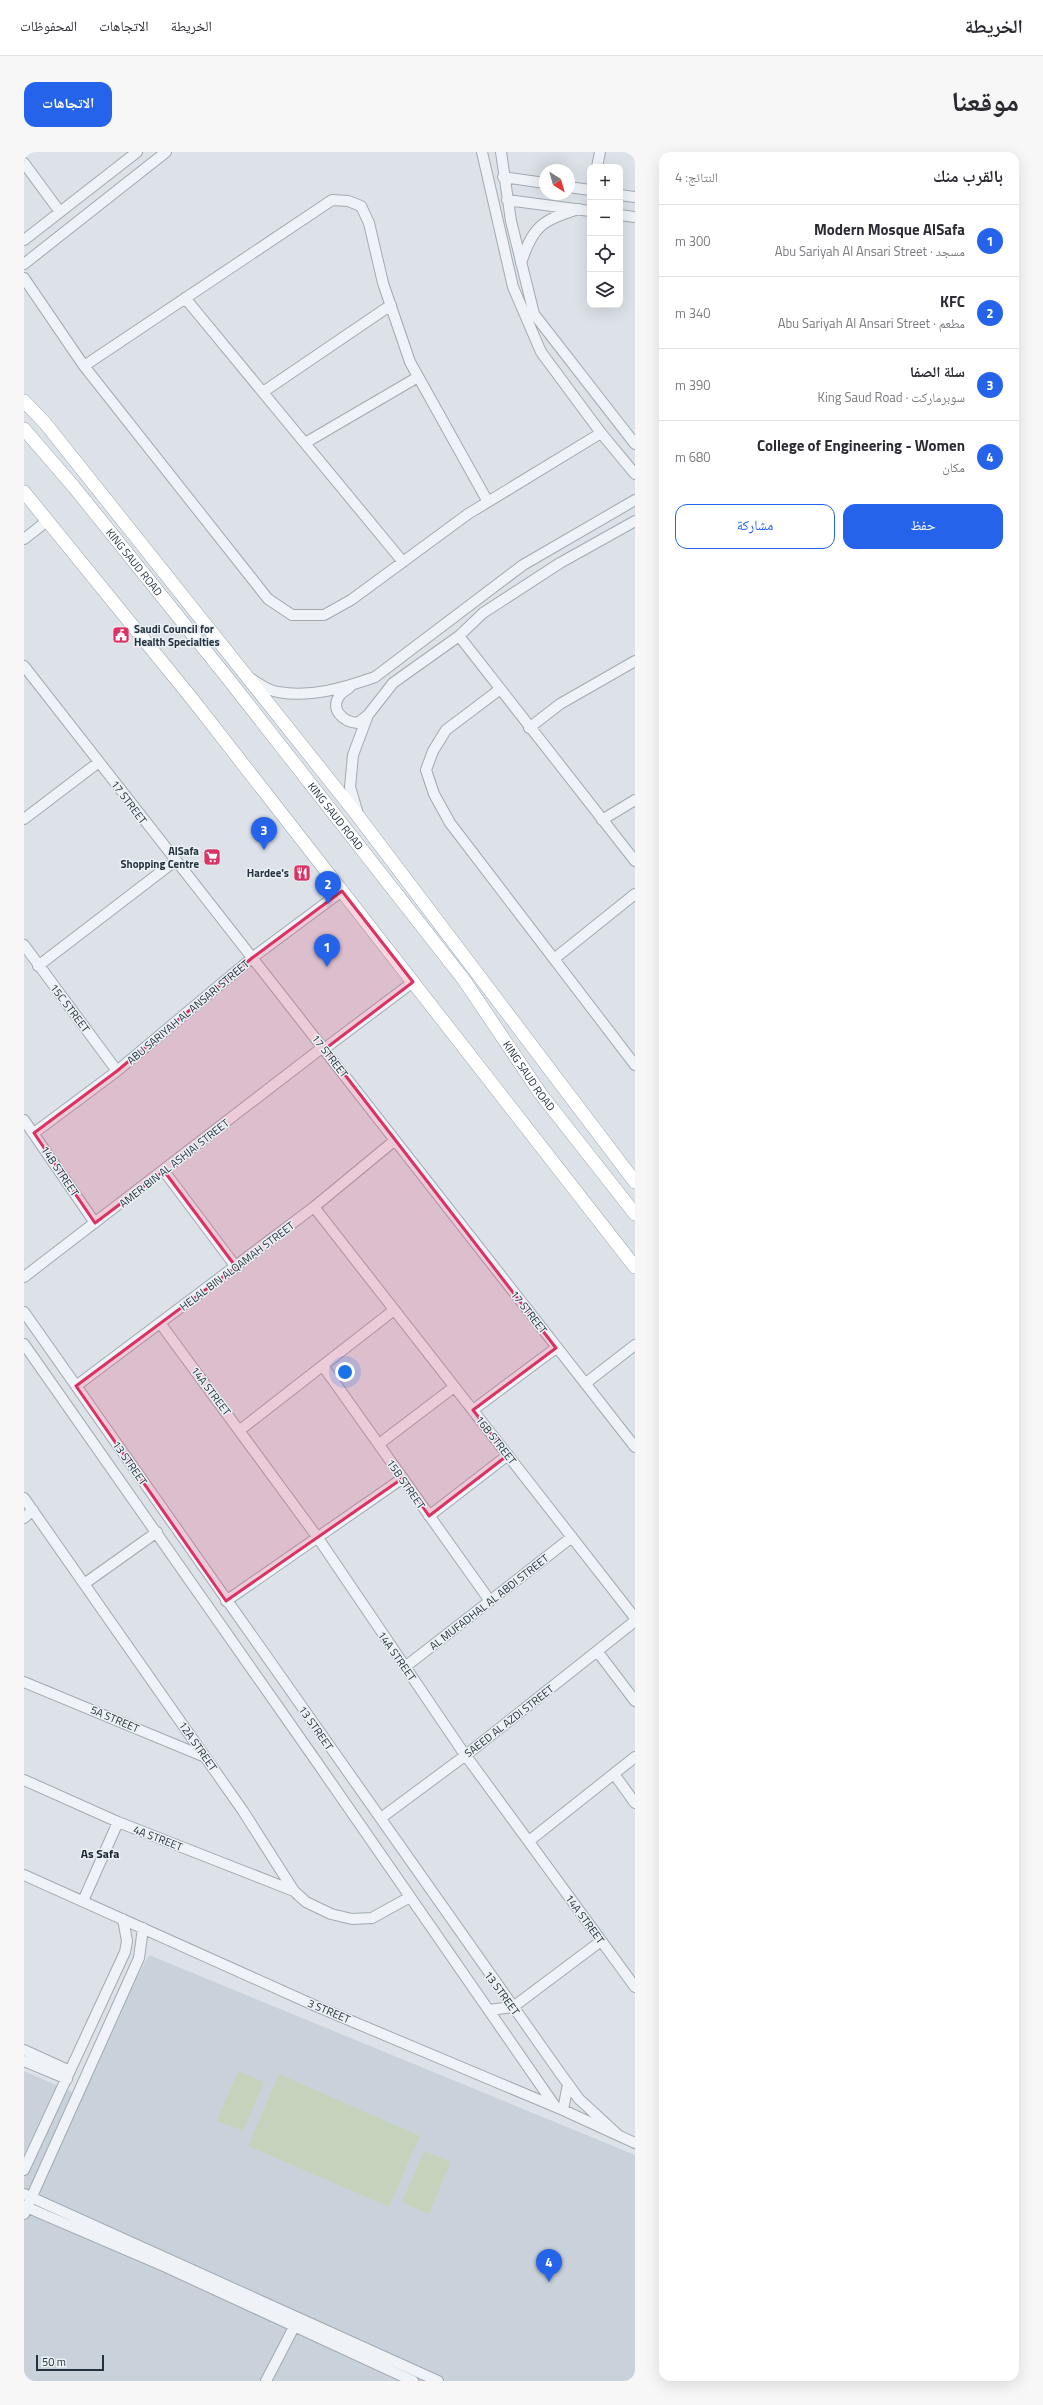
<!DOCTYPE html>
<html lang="ar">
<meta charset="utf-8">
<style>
:root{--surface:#fff;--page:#f7f7f7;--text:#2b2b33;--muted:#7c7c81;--line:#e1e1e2;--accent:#2563eb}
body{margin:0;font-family:"Titillium Web","Noto Naskh Arabic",sans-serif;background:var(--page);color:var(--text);direction:rtl}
.controls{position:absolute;right:12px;top:12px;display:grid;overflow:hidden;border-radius:8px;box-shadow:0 4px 16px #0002}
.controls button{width:36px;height:36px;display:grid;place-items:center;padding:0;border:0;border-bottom:1px solid var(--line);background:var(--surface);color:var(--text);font:20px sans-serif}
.compass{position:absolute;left:515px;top:12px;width:36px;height:36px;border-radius:50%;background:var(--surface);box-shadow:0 4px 16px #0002;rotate:143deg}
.scale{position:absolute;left:12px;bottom:10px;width:68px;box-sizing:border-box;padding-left:4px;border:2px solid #24323f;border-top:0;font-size:11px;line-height:14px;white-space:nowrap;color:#24323f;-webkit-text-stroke:3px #ebf1f5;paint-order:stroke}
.you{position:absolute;left:321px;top:1220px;width:14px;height:14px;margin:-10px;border:3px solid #fff;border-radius:50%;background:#1a73e8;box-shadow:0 0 0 6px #1a73e833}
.badge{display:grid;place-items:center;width:26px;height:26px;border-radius:50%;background:var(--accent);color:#fff;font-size:13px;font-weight:700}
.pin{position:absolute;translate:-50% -33px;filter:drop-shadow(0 1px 2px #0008)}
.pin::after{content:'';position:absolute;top:21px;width:14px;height:12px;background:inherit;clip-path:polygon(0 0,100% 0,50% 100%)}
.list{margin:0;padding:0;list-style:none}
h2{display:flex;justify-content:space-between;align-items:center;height:52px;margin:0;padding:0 16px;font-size:17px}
h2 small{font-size:13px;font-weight:400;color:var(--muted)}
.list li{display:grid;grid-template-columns:26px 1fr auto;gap:12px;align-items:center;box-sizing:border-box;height:72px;padding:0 16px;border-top:1px solid var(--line)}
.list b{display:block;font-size:15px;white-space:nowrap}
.list p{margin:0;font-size:13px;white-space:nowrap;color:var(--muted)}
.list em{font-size:13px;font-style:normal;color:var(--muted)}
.actions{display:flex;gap:8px;padding:12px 16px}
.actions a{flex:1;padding:9px 0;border:1px solid var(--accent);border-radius:12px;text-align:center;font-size:14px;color:var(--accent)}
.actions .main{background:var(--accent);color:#fff}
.icon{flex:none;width:22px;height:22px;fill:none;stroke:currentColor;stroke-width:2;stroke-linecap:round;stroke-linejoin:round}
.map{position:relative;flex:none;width:611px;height:2229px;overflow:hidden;direction:ltr;border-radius:12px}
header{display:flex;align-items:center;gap:24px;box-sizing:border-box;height:56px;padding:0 20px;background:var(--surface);border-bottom:1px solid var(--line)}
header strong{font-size:19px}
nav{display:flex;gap:22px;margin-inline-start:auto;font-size:14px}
.intro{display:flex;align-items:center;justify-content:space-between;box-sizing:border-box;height:96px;padding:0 24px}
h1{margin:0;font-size:28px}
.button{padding:10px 18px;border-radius:12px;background:var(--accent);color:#fff;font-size:14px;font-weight:700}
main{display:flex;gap:24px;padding:0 24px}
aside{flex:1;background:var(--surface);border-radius:12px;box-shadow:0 4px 16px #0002}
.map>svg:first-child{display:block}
.built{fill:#c9d2da}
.green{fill:#c5d3bc}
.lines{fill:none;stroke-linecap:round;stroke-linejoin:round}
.minor-casing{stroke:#a1aab2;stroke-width:12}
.major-casing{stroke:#9aa8b5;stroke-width:14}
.minor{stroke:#eff2f6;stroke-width:10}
.major{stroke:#fff;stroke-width:13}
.marked{fill:#db3263;fill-opacity:0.2;stroke:#db3263;stroke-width:3;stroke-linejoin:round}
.labels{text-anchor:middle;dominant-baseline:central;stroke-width:3;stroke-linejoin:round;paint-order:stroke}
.street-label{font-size:11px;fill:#24323f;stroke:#ebf1f5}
.poi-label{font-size:11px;font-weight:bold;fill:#24323f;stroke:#ebf1f5;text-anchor:end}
.neighbourhood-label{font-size:12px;font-weight:bold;fill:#172330;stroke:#ebf1f5}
</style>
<header>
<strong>الخريطة</strong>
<nav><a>الخريطة</a><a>الاتجاهات</a><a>المحفوظات</a></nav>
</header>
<div class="intro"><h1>موقعنا</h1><a class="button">الاتجاهات</a></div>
<main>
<aside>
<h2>بالقرب منك<small>النتائج: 4</small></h2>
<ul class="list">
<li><span class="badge">1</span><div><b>Modern Mosque AlSafa</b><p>مسجد · Abu Sariyah Al Ansari Street</p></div><em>300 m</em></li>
<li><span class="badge">2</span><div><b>KFC</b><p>مطعم · Abu Sariyah Al Ansari Street</p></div><em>340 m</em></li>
<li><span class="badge">3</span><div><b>سلة الصفا</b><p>سوبرماركت · King Saud Road</p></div><em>390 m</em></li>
<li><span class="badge">4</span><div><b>College of Engineering - Women</b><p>مكان</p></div><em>680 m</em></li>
</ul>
<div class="actions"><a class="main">حفظ</a><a>مشاركة</a></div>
</aside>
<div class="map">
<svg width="611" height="2229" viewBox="0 0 611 2229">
<rect width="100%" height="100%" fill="#dce2e8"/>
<path class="built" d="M125,1803L611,2003V2229H0V1919L50,1941Z"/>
<path class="green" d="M214,1919L240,1930L219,1979L193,1969Z
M255,1922L396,1984L365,2055L224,1994Z
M400,1999L427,2010L405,2062L378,2050Z"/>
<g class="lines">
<g class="minor-casing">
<path id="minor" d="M458,0L489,135L517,200L577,281L611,322
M477,0L487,69L510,162L611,292
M0,11L36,60
M573,15L576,0
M479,25L521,31
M545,35L566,38
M596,43L611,45
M483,48L566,59
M596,63L611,65
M0,88L113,0
M497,111C509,74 518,68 555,57
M0,112L142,0
M0,126L60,214L244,447L268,463H300L327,448L444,362L577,281
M161,146L379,410
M60,214L308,48L324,49L337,54L345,71L359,131L386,210L464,350
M239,240L367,153
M281,291L394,225
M0,387L23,369
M435,484L611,709
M0,514L611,1295
M226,526C234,531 244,539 254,540C286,546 320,536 351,525L499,413L611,348
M326,535C323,538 318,540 316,543C305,557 319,570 334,571L344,563
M475,538L422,578L409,599L402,618L410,642L426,671L611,913
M505,576L536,552L611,509
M334,662L326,635L329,603L344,563L369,531L435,484L459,461L536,411L611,369
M0,667L75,610
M578,668L611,648
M0,793L93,919
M530,807L611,742
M14,814L151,709
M300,897L389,830
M0,968L71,1071
M10,981L93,919L228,806L318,739
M140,1019L212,1115
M290,1055L611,1466
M0,1125L299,895
M0,1160L536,1921L555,1947L594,1983
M136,1171L294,1386L437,1597L611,1835
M0,1192L290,1606L531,1954
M299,1214L466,1449
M562,1231L611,1193
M52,1234L290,1055L370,989
M449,1258L532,1196
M216,1278L370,1158
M355,1292L430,1235
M0,1346L219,1659L270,1739L282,1750L307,1762L328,1767L348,1766L386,1745
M405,1364L484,1303
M0,1366L9,1358
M60,1432L133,1380
M202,1449L379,1326
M573,1499L611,1549
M381,1515L548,1385
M0,1530L181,1605
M590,1622L611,1651
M0,1628L94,1670L270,1739
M357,1666L442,1603L611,1469
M505,1689L611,1605
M0,1723L294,1855L539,1958L611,1991
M59,1749L94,1670
M465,1858L489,1855L577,1789
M0,1898L46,1919
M0,1909L43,1927
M539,1958L544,1932
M0,2018L101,1800L103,1789L99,1767
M0,2042L414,2229
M0,2054L142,2115L389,2229
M0,2062L115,1806L119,1776
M242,2229L270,2175"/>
</g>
<g class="major-casing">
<g id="major">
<path d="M0,249L21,271L334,664L611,1030"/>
<path id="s1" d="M0,277L50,335L202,524L440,828L516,941L611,1062"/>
<path d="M0,340L169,548L611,1115"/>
</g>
</g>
<use href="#minor" class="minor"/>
<use href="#major" class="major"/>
</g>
<path class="marked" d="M318,739L389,830L301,897L532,1196L449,1258L484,1303L405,1364L379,1326L202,1449L52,1234L212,1115L140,1019L71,1071L10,981L93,919L228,806Z"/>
<defs>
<g id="civic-square" transform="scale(0.9)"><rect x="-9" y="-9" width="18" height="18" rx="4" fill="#db3263" stroke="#ebf1f5"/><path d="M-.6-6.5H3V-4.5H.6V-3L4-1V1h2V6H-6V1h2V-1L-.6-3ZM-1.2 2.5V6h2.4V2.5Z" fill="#fff"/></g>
<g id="supermarket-square" transform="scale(0.9)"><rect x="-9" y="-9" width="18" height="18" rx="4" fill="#db3263" stroke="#ebf1f5"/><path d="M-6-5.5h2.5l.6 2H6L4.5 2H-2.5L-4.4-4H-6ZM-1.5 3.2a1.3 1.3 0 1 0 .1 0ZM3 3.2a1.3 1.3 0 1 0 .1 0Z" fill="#fff"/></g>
<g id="restaurant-square" transform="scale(0.9)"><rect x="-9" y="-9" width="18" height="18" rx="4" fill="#db3263" stroke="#ebf1f5"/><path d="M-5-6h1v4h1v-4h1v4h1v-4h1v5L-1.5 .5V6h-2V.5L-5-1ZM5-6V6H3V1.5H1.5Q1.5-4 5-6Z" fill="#fff"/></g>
</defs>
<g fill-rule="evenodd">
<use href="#civic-square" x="97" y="483"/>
<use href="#supermarket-square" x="188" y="705"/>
<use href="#restaurant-square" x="278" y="721"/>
</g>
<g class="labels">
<g class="street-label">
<text stroke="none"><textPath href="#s1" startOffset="173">KING SAUD ROAD</textPath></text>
<text transform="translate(105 650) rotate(53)">17 STREET</text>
<text stroke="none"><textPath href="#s1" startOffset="497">KING SAUD ROAD</textPath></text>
<text transform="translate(46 856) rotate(53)">15C STREET</text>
<text transform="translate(164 860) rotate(-40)">ABU SARIYAH AL ANSARI STREET</text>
<text transform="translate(306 904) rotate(52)">17 STREET</text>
<text stroke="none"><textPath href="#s1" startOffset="821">KING SAUD ROAD</textPath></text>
<text transform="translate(150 1011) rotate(-38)">AMER BIN AL ASHJAI STREET</text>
<text transform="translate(36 1019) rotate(56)">14B STREET</text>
<text transform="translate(213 1114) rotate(-37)">HELAL BIN ALQAMAH STREET</text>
<text transform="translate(505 1160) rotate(52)">17 STREET</text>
<text transform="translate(187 1239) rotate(53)">14A STREET</text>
<text transform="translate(472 1288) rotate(52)">16B STREET</text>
<text transform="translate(106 1311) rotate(55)">13 STREET</text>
<text transform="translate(382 1332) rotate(55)">15B STREET</text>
<text transform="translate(465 1450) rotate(-38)">AL MUFADHAL AL ABDI STREET</text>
<text transform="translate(373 1504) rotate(55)">14A STREET</text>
<text transform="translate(91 1567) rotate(23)">5A STREET</text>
<text transform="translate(485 1569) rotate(-38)">SAEED AL AZDI STREET</text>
<text transform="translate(292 1576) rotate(55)">13 STREET</text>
<text transform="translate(174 1594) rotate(55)">12A STREET</text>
<text transform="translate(134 1686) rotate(21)">4A STREET</text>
<text transform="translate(561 1767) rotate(54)">14A STREET</text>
<text transform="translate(478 1841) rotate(54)">13 STREET</text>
<text transform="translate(305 1859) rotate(23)">3 STREET</text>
</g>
<g class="poi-label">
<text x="110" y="477" text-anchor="start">Saudi Council for<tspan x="110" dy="13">Health Specialties</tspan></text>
<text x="175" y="699">AlSafa<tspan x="175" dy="13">Shopping Centre</tspan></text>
<text x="265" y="721">Hardee's</text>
</g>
<g class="neighbourhood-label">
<text x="76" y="1701">As Safa</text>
</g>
</g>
</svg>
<div class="controls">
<button>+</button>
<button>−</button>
<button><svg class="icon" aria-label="locate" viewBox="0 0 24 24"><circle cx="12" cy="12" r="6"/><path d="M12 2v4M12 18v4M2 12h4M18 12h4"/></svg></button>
<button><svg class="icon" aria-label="layers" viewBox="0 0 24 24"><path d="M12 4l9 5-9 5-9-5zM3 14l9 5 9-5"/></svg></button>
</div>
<svg class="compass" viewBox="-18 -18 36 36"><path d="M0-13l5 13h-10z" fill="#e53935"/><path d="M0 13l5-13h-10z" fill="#7c7c81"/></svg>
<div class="scale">50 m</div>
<div class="you"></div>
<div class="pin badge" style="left:303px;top:815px">1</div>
<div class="pin badge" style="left:304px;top:752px">2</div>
<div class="pin badge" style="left:240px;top:698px">3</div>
<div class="pin badge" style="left:525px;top:2130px">4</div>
</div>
</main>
